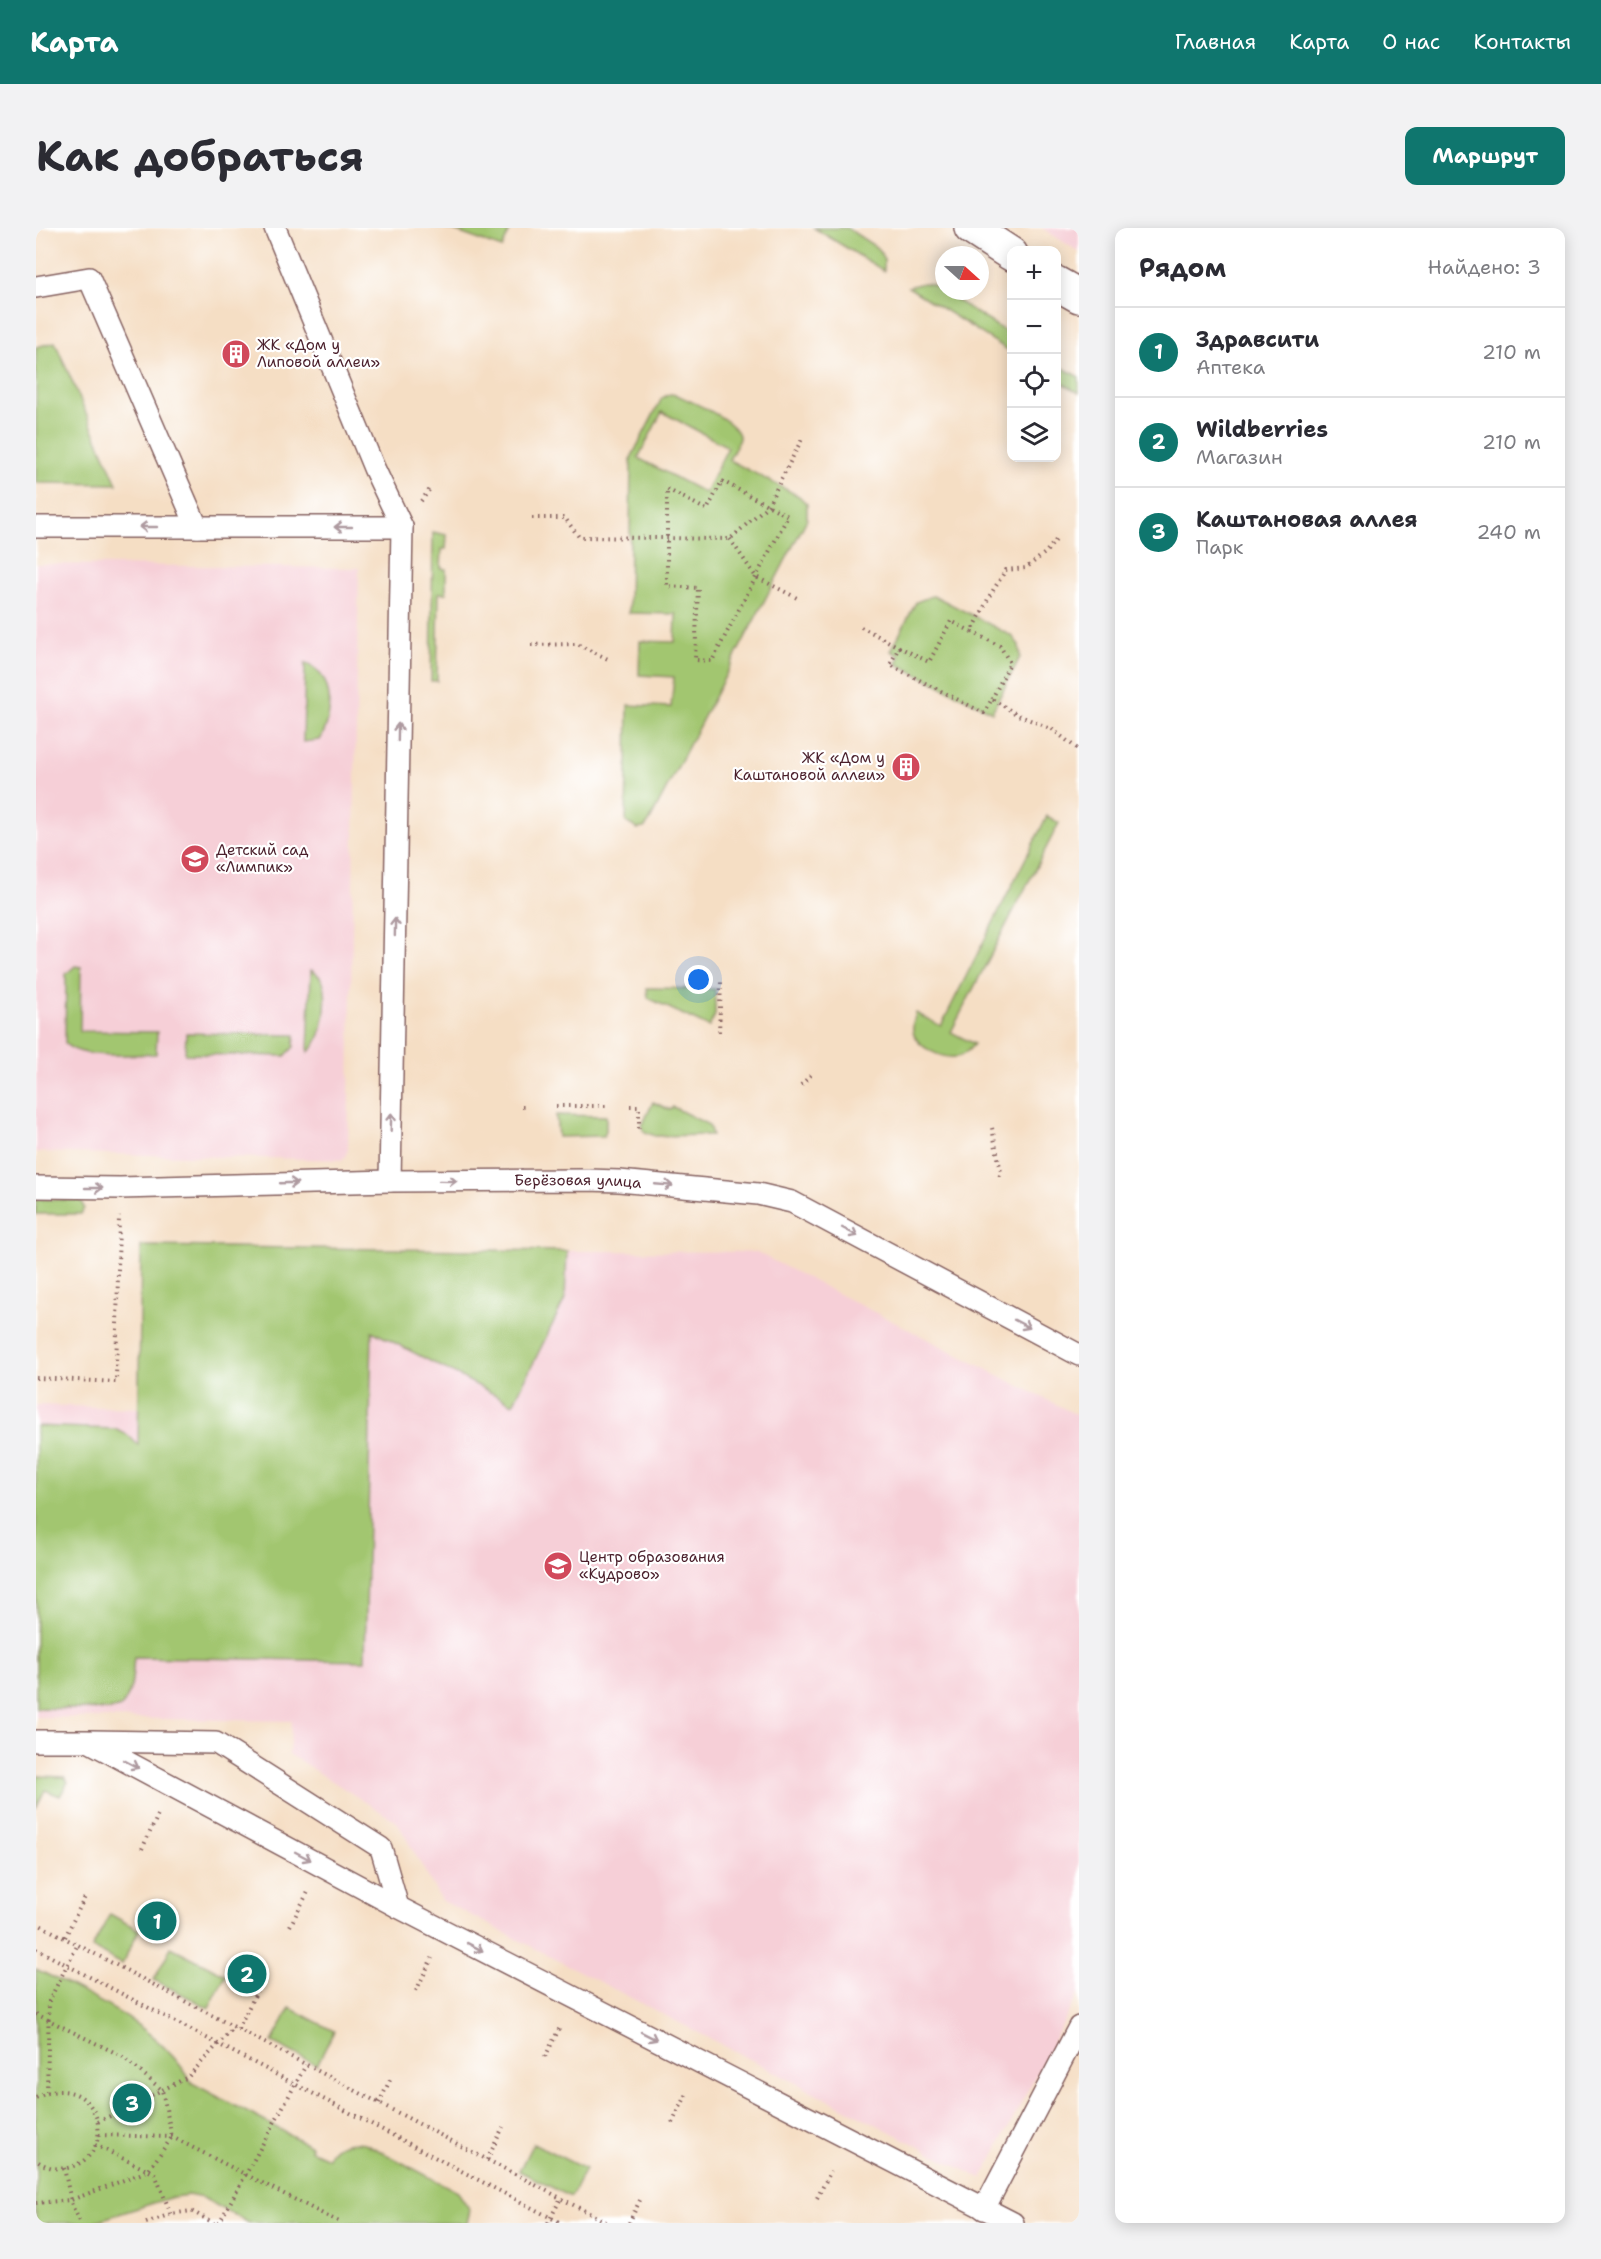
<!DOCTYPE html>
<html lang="ru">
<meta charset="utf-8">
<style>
:root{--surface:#fff;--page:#f2f2f3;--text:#2b2b33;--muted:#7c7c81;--line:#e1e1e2;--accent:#0f766e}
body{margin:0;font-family:"Shantell Sans",sans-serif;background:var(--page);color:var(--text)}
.controls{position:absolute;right:18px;top:18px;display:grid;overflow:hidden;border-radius:12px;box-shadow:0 3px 15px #0003}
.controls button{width:54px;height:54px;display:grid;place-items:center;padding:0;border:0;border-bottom:2px solid var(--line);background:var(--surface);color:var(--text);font:30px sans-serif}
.compass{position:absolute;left:899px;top:18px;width:54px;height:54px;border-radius:50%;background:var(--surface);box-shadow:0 3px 15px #0003;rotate:111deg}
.you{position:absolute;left:663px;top:752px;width:21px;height:21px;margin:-15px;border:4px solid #fff;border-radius:50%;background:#1a73e8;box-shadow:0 0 0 9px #1a73e833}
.badge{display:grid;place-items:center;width:39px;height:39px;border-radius:50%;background:var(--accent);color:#fff;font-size:20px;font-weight:700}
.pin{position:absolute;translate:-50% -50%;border:3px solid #fff;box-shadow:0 2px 6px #0006}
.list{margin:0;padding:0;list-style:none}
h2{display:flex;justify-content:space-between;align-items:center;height:78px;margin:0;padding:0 24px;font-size:26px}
h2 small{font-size:20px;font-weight:400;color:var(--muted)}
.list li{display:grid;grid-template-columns:39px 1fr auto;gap:18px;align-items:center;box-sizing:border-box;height:90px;padding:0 24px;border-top:2px solid var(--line)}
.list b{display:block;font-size:22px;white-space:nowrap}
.list p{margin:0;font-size:20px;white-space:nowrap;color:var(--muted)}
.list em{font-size:20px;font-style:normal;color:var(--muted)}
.icon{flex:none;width:33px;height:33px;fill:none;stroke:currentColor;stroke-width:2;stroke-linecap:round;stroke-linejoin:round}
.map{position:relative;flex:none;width:1043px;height:1995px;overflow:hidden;border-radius:12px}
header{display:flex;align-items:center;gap:36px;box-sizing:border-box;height:84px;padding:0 30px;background:var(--accent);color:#fff}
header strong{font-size:28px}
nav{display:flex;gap:33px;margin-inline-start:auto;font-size:21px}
.intro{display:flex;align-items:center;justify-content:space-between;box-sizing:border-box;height:144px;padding:0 36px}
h1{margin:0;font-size:42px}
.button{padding:15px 27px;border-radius:12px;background:var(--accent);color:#fff;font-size:21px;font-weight:700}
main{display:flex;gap:36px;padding:0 36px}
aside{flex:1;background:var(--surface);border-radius:12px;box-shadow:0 3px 15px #0003}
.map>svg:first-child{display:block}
.built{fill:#f6cfd7}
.green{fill:#a2c670;stroke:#76724e;stroke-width:1.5;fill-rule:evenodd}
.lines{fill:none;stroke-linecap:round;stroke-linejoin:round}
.service-casing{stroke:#866261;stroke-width:24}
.minor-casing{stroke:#866261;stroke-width:36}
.path{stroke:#866261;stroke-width:4;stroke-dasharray:1.5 4.5;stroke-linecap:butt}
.service{stroke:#fff;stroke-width:21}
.minor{stroke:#fff;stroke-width:33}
.oneway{stroke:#ae9aa0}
.labels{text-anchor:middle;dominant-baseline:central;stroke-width:4.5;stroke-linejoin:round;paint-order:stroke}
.poi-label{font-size:15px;fill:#4a1f2b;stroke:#fff;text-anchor:start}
.street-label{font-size:15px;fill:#4a1f2b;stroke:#fff}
</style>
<header>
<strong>Карта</strong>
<nav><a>Главная</a><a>Карта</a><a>О нас</a><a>Контакты</a></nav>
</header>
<div class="intro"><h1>Как добраться</h1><a class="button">Маршрут</a></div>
<main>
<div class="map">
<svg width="1043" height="1995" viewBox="0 0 1043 1995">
<rect width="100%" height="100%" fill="#fff"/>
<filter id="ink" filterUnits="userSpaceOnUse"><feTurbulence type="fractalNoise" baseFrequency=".0167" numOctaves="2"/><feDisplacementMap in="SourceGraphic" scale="12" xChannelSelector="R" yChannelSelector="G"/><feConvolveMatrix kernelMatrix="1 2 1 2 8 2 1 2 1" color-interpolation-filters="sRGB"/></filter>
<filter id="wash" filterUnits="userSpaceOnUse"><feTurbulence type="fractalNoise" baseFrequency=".008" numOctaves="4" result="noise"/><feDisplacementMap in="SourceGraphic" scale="24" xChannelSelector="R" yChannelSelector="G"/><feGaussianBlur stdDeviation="1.35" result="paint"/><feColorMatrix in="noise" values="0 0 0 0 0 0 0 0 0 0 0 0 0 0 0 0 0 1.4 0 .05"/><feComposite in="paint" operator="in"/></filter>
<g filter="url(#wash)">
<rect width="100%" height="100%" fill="#f5dec4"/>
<path class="built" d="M1006,0H1043V24Z
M0,336L323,340L312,922L307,932L0,924Z
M105,1018L337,1022L720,1024L1043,1188V1764L946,1951L405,1672L361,1594L253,1526L256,1493L0,1489V1177L102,1180Z"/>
<path class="green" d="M410,0H475L466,20Z
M778,0H811L843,21L848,32V43Z
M887,55L895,56L975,107V124L872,59Z
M19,114L81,256L0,255V119Z
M1020,136L1043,149V165L1021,152Z
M634,166L641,167C654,173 705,194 703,210C702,216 696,225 693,232L763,268L771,276V291L613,594L608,600L601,601L590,594L592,477L635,479L638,449L603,447L604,413L639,414L640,386L593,385L595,230L626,170ZM626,184L692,219L669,265L602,230Z
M397,304L411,307L410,321H406L405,340L410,341V365H403L401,453H395Z
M896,368L901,369L976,408L983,417L984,429L956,484L861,436L864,428L855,423L880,374Z
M269,435C299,447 298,488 284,512L267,514Z
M1011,588L1023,595L915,804L938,816C934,821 931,825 924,828C909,833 881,820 877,804C876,798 878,792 880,785L905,798Z
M39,738L45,739L44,803L121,804L120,826C99,826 42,832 29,815L30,746Z
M275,742C279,744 283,747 286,752C294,767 288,814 272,824Z
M611,760L679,761V787L673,799L612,770Z
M150,805L259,807L258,819L249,828L149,826Z
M617,874L634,882L637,879L673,897L676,907L619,908L609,904L606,898Z
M520,887L570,888V903L568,908L522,909Z
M0,971L45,972L48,980L45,986H0Z
M105,1018L531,1023L529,1071L477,1176L336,1103L329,1433L98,1429C96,1448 98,1463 85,1479L73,1482L0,1480V1198L79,1201L92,1207L102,1217Z
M0,1548L29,1549L32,1554L24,1568L9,1562L0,1580Z
M74,1686L103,1702L86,1736L56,1720Z
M135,1719L190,1747L173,1780L118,1752Z
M0,1741C57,1770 123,1797 156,1855L275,1918L274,1922L292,1930C298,1914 314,1913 329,1915L422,1964L434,1982L431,1995H213L167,1970L152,1967L137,1969L54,1995H0Z
M254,1780L298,1803L281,1837L236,1814Z
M497,1915L549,1941L535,1969L483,1943Z"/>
</g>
<g filter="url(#ink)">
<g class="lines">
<g class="service-casing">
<g id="service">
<path d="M239,0L338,240L366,299L354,953"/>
<path d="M0,59L53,50L161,299"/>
<path d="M0,299H366"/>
<path id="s1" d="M0,959L84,960L354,953L552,952L583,953L722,966L756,974L1043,1127"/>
<path d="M0,1513H52L362,1679L977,1995"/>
<path d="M56,1513L180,1515L345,1620L362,1679"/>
<path d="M948,1981L1043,1799"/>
</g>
</g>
<g class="minor-casing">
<path id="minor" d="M935,0L975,26
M1020,55L1043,68"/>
</g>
<path class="path" d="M686,253L752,288L676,433L659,432L662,360L631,358V261L671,282Z
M385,273L394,261
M496,290H529L543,309L694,311L732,277L767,209
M694,311L720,349L761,370
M1041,326L1043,325
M825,399L863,419L854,437L948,485L956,471L982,487L1016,501L1043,522
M936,404L964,418L974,435L956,471
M495,417L541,416L572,431
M863,419L893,434L915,393L936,404L954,367L970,342L990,340L1009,325L1020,312
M683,804L685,754
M765,857L776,846
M520,878H570
M594,878H603V904
M486,879H492
M956,900L965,944L963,950
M0,1150L80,1154L83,988
M106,1621L123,1585
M0,1695L572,1995
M254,1698L272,1664
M29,1709L49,1669
M0,1721L525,1995
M380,1763L396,1730
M0,1786L86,1828L126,1862L136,1909L112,1943L35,1972L0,1975
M202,1801L221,1763
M509,1829L524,1799
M11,1864L13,1773L42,1716
M0,1870C60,1838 89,1926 31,1940C20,1942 9,1939 0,1932
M343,1875L355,1850
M62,1894L152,1849L198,1799
M636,1895L651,1866
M63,1907L136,1909L305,1995
M59,1917L119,1946L135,1986
M451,1932L467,1899
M28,1940L36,1978L45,1995
M781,1970L795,1943
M110,1995L135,1986L155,1983L178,1995
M183,1995L270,1837
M512,1995L525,1970
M593,1995L605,1970"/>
<use href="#service" class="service"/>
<use href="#minor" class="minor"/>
</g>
<defs><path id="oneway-shaft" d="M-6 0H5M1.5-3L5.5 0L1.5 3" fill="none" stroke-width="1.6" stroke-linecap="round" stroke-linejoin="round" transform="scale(1.5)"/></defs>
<g class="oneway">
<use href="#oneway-shaft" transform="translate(112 299) rotate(180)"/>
<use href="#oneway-shaft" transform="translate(307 299) rotate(180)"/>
<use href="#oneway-shaft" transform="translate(362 504) rotate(-89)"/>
<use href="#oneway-shaft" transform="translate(359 699) rotate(-89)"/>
<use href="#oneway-shaft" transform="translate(355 894) rotate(-88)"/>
<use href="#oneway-shaft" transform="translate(412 953) rotate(1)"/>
<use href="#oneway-shaft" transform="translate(253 955) rotate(-2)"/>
<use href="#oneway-shaft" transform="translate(628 957) rotate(5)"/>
<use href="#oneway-shaft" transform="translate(58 960)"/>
<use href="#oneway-shaft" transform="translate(814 1004) rotate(28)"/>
<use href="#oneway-shaft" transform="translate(986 1096) rotate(28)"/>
<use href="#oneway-shaft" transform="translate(95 1536) rotate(28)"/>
<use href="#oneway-shaft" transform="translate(267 1628) rotate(28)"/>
<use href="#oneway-shaft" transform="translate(439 1719) rotate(27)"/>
<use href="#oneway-shaft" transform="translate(613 1808) rotate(27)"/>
</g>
</g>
<defs>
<g id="building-disc" transform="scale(1.5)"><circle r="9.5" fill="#d1495b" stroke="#fff"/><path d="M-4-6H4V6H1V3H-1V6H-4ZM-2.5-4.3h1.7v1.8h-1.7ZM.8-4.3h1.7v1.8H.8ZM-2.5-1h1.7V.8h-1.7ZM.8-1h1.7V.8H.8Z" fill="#fff"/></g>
<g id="school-disc" transform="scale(1.5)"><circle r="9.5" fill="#d1495b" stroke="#fff"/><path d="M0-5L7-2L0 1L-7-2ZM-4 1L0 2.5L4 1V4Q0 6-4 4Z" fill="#fff"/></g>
</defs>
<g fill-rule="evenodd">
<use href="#building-disc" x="200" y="126"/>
<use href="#building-disc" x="870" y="539"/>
<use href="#school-disc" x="159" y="631"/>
<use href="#school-disc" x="522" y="1338"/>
</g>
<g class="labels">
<g class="poi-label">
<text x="221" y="117">ЖК «Дом у<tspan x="221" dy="17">Липовой аллеи»</tspan></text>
<text x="849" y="530" text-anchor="end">ЖК «Дом у<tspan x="849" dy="17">Каштановой аллеи»</tspan></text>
<text x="180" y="622">Детский сад<tspan x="180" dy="17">«Лимпик»</tspan></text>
<text x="543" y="1329">Центр образования<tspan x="543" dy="17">«Кудрово»</tspan></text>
</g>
<g class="street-label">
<text stroke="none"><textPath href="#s1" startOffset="542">Берёзовая улица</textPath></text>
</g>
</g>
</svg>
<div class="controls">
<button>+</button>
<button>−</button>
<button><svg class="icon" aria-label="locate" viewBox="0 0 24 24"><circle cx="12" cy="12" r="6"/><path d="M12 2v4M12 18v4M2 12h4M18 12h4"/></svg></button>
<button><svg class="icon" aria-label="layers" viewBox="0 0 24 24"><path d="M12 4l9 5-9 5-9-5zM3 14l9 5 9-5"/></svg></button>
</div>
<svg class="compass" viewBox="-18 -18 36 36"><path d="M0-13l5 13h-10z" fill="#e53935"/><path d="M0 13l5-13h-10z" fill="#7c7c81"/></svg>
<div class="you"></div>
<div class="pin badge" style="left:121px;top:1693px">1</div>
<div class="pin badge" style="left:211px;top:1746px">2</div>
<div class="pin badge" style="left:96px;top:1875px">3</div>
</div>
<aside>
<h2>Рядом<small>Найдено: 3</small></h2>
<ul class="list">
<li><span class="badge">1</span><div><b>Здравсити</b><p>Аптека</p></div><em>210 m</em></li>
<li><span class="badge">2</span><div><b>Wildberries</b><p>Магазин</p></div><em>210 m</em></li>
<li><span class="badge">3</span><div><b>Каштановая аллея</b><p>Парк</p></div><em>240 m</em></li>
</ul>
</aside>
</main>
